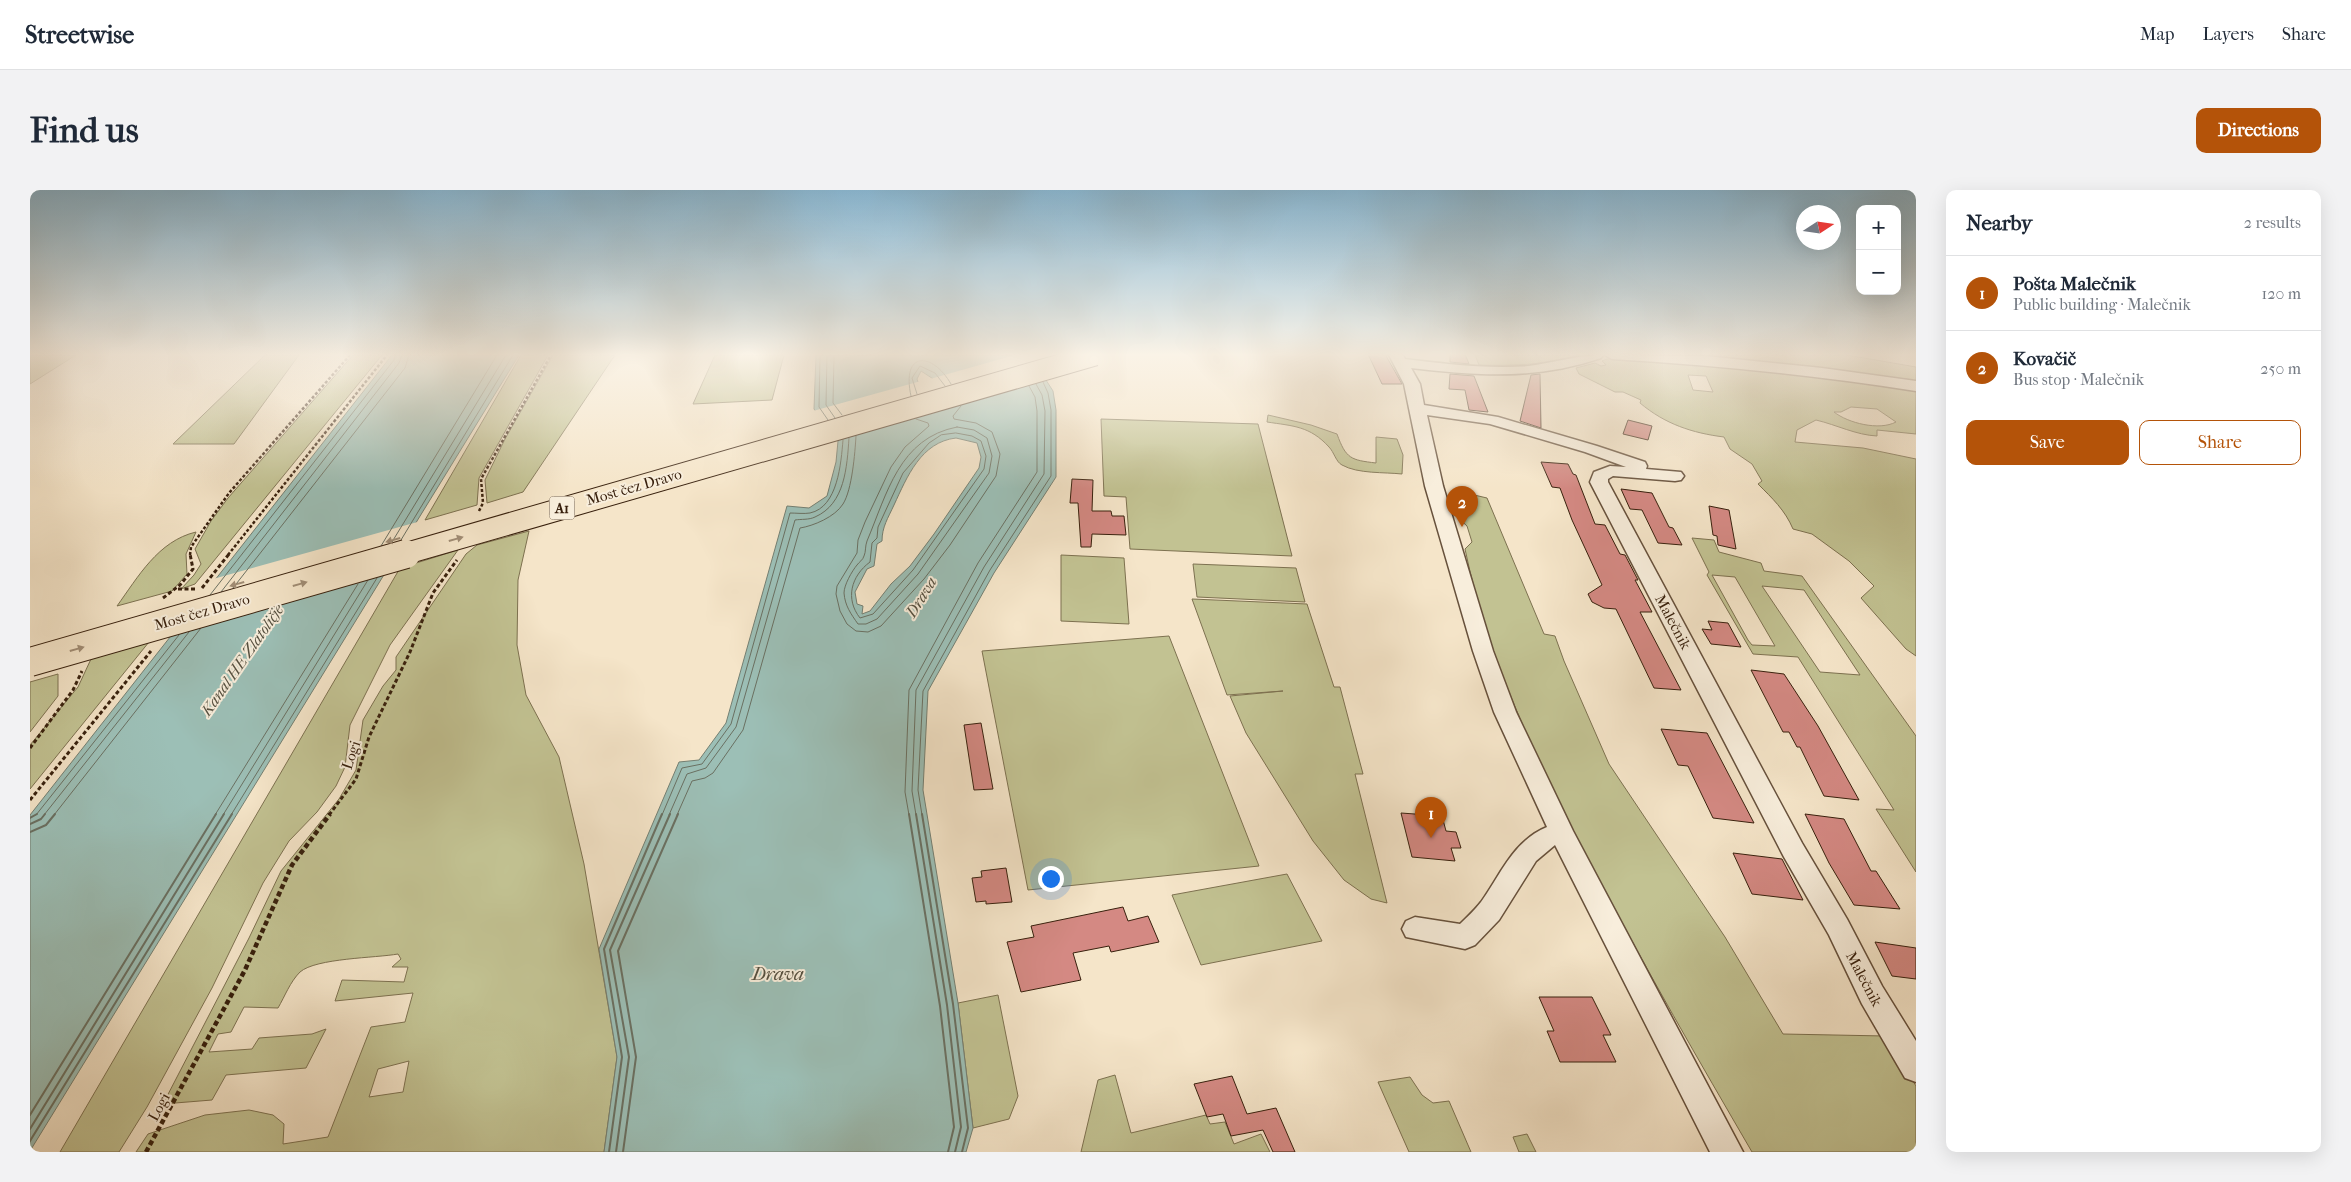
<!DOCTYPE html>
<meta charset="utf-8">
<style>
:root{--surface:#fff;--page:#f2f2f3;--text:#1f2937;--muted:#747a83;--line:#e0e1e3;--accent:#b45309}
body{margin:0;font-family:"IM FELL French Canon",serif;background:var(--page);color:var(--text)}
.controls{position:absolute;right:15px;top:15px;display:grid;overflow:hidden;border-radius:10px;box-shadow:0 5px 20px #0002}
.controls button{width:45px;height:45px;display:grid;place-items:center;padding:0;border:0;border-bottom:1px solid var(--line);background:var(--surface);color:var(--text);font:25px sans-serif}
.compass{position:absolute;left:1766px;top:15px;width:45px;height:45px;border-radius:50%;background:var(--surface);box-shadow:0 5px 20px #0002;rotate:78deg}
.you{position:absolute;left:1020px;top:688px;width:18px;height:18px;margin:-12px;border:4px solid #fff;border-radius:50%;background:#1a73e8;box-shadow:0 0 0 8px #1a73e833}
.badge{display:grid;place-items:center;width:32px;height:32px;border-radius:50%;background:var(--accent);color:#fff;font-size:16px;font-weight:700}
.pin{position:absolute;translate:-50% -41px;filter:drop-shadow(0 1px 2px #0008)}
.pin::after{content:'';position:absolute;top:26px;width:18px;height:15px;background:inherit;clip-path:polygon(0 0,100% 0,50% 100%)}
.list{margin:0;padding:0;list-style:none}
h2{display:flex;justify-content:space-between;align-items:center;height:65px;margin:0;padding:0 20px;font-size:21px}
h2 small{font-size:16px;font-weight:400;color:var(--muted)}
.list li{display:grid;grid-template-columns:32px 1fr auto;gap:15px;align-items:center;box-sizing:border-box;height:75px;padding:0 20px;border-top:1px solid var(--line)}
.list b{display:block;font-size:19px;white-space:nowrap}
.list p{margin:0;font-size:16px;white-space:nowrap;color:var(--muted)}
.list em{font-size:16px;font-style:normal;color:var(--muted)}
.actions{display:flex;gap:10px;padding:15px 20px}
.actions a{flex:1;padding:11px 0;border:1px solid var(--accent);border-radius:10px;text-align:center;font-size:18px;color:var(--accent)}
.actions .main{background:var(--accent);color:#fff}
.map{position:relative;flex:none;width:1886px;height:962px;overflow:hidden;border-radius:10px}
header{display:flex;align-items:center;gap:30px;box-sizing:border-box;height:70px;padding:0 25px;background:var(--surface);border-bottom:1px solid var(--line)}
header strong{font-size:24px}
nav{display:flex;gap:28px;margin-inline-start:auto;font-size:18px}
.intro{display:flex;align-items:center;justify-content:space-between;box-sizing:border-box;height:120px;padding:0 30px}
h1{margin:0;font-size:35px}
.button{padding:12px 22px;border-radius:10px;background:var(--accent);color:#fff;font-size:18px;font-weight:700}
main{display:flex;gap:30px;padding:0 30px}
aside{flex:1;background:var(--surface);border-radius:10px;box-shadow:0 5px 20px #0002}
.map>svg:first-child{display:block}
.green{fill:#c2c292;stroke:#7d7150;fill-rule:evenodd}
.water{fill:#9cbfb6;stroke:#747f72;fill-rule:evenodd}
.pier{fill:#f5e5c9}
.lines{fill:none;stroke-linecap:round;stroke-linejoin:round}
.shore-far1{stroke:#6a7062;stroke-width:1}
.shore{stroke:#6a7062;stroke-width:2}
.building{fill:#d48983;stroke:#38200d}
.minor-casing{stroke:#67513c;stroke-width:3}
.path-far2{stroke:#38200d;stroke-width:2.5;stroke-dasharray:3 2;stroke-linecap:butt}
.path-far1{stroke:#38200d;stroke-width:3;stroke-dasharray:4 2.5;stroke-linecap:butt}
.path{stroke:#38200d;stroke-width:4.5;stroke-dasharray:5 3;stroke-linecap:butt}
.minor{fill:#f8eedc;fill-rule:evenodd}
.highway-bridge-far1-casing{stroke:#38200d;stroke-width:23;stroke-linecap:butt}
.highway-bridge-casing{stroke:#38200d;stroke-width:30;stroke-linecap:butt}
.highway-bridge-far1{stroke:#f5e5c9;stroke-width:21}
.highway-bridge{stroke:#f5e5c9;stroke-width:28}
.oneway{fill:#a08c74}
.labels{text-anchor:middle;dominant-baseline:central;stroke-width:4;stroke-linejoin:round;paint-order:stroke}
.shield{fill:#f8eedc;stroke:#725e4b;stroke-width:1}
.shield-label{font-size:14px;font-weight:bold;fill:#38200d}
.street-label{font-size:15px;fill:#38200d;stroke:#f8eedc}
.water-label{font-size:16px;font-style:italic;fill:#565040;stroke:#f8eedc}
.near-water-label{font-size:19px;font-style:italic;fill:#565040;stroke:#f8eedc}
</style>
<header>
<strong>Streetwise</strong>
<nav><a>Map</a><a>Layers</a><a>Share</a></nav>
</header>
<div class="intro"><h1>Find us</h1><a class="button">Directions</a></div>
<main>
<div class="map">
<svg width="1886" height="962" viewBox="0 0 1886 962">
<rect width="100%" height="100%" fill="#f5e5c9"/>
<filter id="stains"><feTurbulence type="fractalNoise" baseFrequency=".004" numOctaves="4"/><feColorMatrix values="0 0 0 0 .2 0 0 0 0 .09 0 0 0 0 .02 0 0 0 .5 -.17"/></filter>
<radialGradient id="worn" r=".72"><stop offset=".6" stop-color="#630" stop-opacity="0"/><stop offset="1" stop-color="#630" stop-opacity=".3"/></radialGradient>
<path class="green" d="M0,165H46L0,194Z
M235,165H269L204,254H143Z
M323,165H352L165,394L151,399L164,385L171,374L165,359L181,331L198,308Z
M491,165H518L449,288L447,315L395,330Z
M523,165H585L493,302L457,313L455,290L475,249Z
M685,165H754L742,210L663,214Z
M1445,165H1549C1516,175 1483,176 1449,175Z
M1658,165H1817L1886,177V194L1660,167Z
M1577,169L1661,171L1886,198V244L1847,240V246C1826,245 1807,235 1786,230L1767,240L1765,252L1833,258L1886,269V466L1876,459L1831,408L1844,396L1819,371L1782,344L1763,339C1755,320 1742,308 1728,294L1732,291L1722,274L1700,259L1694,247C1662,243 1635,234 1610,213L1611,210L1593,202H1585L1549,184L1546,178L1565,173L1571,176L1576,175L1572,171ZM1658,185L1676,186L1683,202L1663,200ZM1821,217L1847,219L1866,232C1849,241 1818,233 1804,222H1811Z
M1238,225L1281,235L1307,244C1316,269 1321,270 1346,273V247L1367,249L1373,265L1372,284C1354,282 1328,284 1312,275C1306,272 1304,262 1299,257C1280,236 1263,236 1237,232Z
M1071,229L1228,234L1262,366L1100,359L1096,307L1074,306Z
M1440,304L1457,308L1514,444L1525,446L1534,471L1579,574L1695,747L1753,844L1855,846L1886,896V962H1722C1669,871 1617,781 1568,688C1513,584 1459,476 1435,359L1442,352L1437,336L1425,325L1434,323L1432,306Z
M499,341L488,390L487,455L496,505L529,567L554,674L587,867L574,962H106L118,944L175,925L219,920L243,925L254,934L253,954L298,947L341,837L375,832L383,803L305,811L312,790L374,792L378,777H362L371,769L368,764C346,768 286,768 270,782C260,792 255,806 248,818L214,817L201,842L188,844L179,862L222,859L229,848L282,844L296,839L276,878L196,885L182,910L133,914L219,748L251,681L309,609L326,580L333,530L353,496L366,480V467L436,364L447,355ZM379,871L373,902L339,907L348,879Z
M166,342L156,364L157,384L142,401L87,416C108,387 128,351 166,342Z
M1662,348L1684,350L1689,362L1731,373L1734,381L1772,386L1886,546V682L1846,619L1864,620L1768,467L1723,464L1677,385L1679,382ZM1682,385L1705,387L1745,456L1722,455L1718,450ZM1732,396L1774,400L1830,485L1790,482Z
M428,360L360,455L320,535L315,577L306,596L287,622L259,651L233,693L182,798L117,917L89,962H30L370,378Z
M1031,365L1094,368L1099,434L1031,431Z
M1163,374L1266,378L1275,412L1167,407Z
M1162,409L1277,414L1304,497H1310L1333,584H1325L1357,713L1341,709L1314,690L1283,651L1216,543L1200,506L1253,501L1197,505Z
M1139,446L1229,676L998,700L952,461Z
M119,452L0,599V555L48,497L61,469Z
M28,484V506L0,542V492Z
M1257,684L1292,751L1171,775L1142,705Z
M968,805L988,906L979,929L943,938L928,813Z
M1085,885L1101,943L1176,925L1180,934L1195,932L1204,954L1231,944L1240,962H1051L1068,890Z
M1380,887L1392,905L1403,913L1419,911L1441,962H1379L1348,892Z
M1497,944L1506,962H1489L1483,947Z"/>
<path class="water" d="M362,165H489L0,961V625Z
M786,165H1000L1023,201L1026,220V287L964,383L898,501L893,600L928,813L943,938L936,962H574L587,867L569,759L649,572L669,570L696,533L757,316L779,318L797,306L806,272L808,251L784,219ZM891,181L908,192L914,208L895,212L887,189ZM926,248L947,253L951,267L949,278L904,344L880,376L861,394L840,421L832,424L833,416L827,414L825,402L837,379L844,376L847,354L852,351C852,337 858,328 864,315C877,287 891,252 926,248Z"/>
<path class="pier" d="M985,165H1004L1018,186L804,249L783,221L891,191L897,210L911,208L906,194L900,189Z
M391,331L361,379L140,444L183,389Z"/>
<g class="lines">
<path class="shore-far1" d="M790,165L789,217L798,230
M797,165L796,215L805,228
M804,165L803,213L812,225
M887,204L882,188L890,176L905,183L915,196
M881,206C871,161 902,161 921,194
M886,229L898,233L899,236L875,257L861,277L835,332L828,350L827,363L807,396L806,404L810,421L817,434L826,441L838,442L851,436L894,389L920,355L966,286L970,264L962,242L946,233L924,229L923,226L931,216
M927,237L944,240L957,248L962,266L959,283L888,384L847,429L836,434H828C821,424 815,416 814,403C814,395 822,381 827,375C829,372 833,370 834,366C836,362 835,356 837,351C857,304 869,248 927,237Z
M926,243L942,246L951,251L956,266L954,279L883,380L843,424L830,428C815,409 821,386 840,372L842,353L847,348L848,337L873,283L899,253L911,245Z
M371,350L483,165
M362,352L476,165
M351,356L467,165
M203,398L375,178L379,165
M191,402L369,173L372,165
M180,405L364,170L365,165
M6,625L149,445
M14,625L159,442
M24,625L171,438
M185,625L328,394
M193,625L338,390
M201,625L347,388
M632,625L652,578L672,574L701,534L760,323C766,323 774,324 780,323C808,317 811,273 813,250
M639,625L657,584L676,578L706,537L765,330C771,329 779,330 785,327C815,314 817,277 819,248
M647,625L662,591L675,588L683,583L713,540L770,338C783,336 805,327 813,314C822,300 825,263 826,246
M879,625L875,602L879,500L948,373L1007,282V221L1005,207L999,196
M886,625L882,601L886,500L954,377L1014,284L1015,221L1012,205L1006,194
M892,625L888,600L893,501L960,380L1021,286V220L1018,203L1013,192"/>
<path class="shore" d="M879,624L910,816L924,937L918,962
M886,624L917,815L931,937L925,962
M892,624L923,814L938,938L932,962
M0,628L7,624
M0,634L11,629L15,624
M0,642L16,635L25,624
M0,925L186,624
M0,939L194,624
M0,951L202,624
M579,962L592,867L574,759L632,624
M586,962L599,867L580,760L640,624
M593,962L606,867L588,761L648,624"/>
</g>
<path class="building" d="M1338,164H1355L1372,194H1352Z
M1420,164H1435L1439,174L1420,172Z
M1420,184L1444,186L1458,222L1439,220L1435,200L1419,199Z
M1510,184L1511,238L1490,231L1501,185Z
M1598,230L1622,236L1618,250L1593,244Z
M1511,272L1538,274L1543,284L1546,285L1565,334L1575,335L1590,364L1595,365L1608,390H1605L1622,422H1610L1651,500L1624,498L1586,419L1574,418L1562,412L1558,404L1572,395L1542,330L1530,298L1522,297Z
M1042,289L1063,290L1062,321H1081L1082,326H1094L1096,345L1062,344L1061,357H1051L1048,313H1040Z
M1591,299L1622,303L1639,337L1643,338L1652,355L1628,353L1612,320L1600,319Z
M1679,316L1699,320L1706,359L1688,355L1687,346L1683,345Z
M1678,431L1698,433L1711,457L1681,454L1672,439L1682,440Z
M1721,480L1754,484L1788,536L1829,610L1794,606L1770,557H1767L1759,542H1753Z
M951,533L963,599L944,600L934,535Z
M1631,539L1677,543L1724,633L1683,628L1658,576L1648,575Z
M1371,623L1412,626L1416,641L1426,642L1431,658H1421L1425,671L1382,667Z
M1775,624L1814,629L1841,681H1846L1870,719L1824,715L1799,673Z
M1703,663L1752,669L1773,710L1722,704Z
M976,678L982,712L956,714V711L946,712L942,688L952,687L951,681Z
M1093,717L1098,731L1118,726L1129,752L1081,762L1079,756L1043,763L1051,790L991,802L977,752L1004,747L1001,736Z
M1845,752L1886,758V789L1862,786Z
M1509,807H1562L1581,845H1573L1586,872H1530L1517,841H1524Z
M1202,886L1217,924L1246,918L1265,962H1243L1233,940L1201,946L1193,924L1177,927L1164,894Z"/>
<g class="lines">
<g class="minor-casing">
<path id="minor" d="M1359,165H1373L1375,169C1416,174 1457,179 1498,176C1523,173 1547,165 1573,165L1571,168C1506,190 1448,186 1381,178L1390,194L1394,215L1468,227L1567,256L1615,272L1617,276L1616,279L1651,282L1654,286L1651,290L1645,291L1583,286L1578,289V292L1772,653L1817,729L1852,796L1886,851V892L1875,888L1832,814L1799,745L1754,667L1560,292L1564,282L1580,276L1596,277L1555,262L1460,234L1397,225L1413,296L1463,461L1486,522L1543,641L1713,962H1680L1525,655L1506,671L1469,730L1445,755L1435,759L1376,747L1372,739L1376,731L1385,727L1430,734C1437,727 1445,720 1451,712C1471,684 1483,651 1517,637L1464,522L1443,461L1395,296L1374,194Z
M1575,165L1676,166L1792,178L1886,191V201C1785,185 1684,175 1582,169Z"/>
</g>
<path class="path-far2" d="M449,321L453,313L451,289L521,165
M160,365L161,357L199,303L320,165
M198,365L357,165"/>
<path class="path-far1" d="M172,398L199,364
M148,399H166
M133,408L150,395L163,379L160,364
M0,558L43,500L52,481
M0,610L121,461
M299,625L326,589L339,547L380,462L403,403L427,370"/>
<path class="path" d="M116,962L215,780L262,675L300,624"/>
<use href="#minor" class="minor"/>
<g class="highway-bridge-far1-casing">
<path id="highway-bridge-far1" d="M371,365L1065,165"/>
</g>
<g class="highway-bridge-casing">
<path id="highway-bridge" d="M0,472L376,364"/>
</g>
<use href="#highway-bridge-far1" class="highway-bridge-far1"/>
<use href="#highway-bridge" class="highway-bridge"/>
</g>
<defs><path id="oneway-solid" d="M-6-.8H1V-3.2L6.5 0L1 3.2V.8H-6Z" transform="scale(1.25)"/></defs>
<g class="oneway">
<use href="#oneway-solid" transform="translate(426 349) rotate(-16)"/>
<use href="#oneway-solid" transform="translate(363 350) rotate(164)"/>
<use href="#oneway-solid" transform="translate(207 394) rotate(164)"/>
<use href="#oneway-solid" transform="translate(270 394) rotate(-16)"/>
<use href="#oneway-solid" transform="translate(47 459) rotate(-16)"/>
</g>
<linearGradient id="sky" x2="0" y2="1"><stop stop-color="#89b8d4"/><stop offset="0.55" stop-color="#faf3e7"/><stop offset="1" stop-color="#faf3e7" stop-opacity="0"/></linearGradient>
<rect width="1886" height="299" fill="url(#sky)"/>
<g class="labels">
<rect class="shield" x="519.5" y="306.5" width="25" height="23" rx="4"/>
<g class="shield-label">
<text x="532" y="318">A1</text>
</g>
<g class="street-label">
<text transform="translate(604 297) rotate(-16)">Most čez Dravo</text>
<text transform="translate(172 422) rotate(-16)">Most čez Dravo</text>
<text transform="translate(1643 432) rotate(62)">Malečnik</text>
<text transform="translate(321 565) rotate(-71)">Logi</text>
<text transform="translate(1834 789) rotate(62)">Malečnik</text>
<text transform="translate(129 917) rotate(-62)">Logi</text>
</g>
<g class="water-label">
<text transform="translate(891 407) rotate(-58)">Drava</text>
<text transform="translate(212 470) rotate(-55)">Kanal HE Zlatoličje</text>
</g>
<g class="near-water-label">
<text x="748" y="784">Drava</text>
</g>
</g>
<rect width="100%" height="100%" filter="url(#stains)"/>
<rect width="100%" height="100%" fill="url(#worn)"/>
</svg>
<div class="controls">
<button>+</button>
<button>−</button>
</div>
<svg class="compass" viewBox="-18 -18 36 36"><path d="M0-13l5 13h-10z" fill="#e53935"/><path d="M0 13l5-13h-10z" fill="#747a83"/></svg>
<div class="you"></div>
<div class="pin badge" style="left:1401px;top:648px">1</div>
<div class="pin badge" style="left:1432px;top:337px">2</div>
</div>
<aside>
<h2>Nearby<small>2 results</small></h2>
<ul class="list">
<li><span class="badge">1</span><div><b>Pošta Malečnik</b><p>Public building · Malečnik</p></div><em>120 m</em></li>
<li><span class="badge">2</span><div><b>Kovačič</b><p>Bus stop · Malečnik</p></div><em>250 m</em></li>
</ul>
<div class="actions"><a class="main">Save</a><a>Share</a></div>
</aside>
</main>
